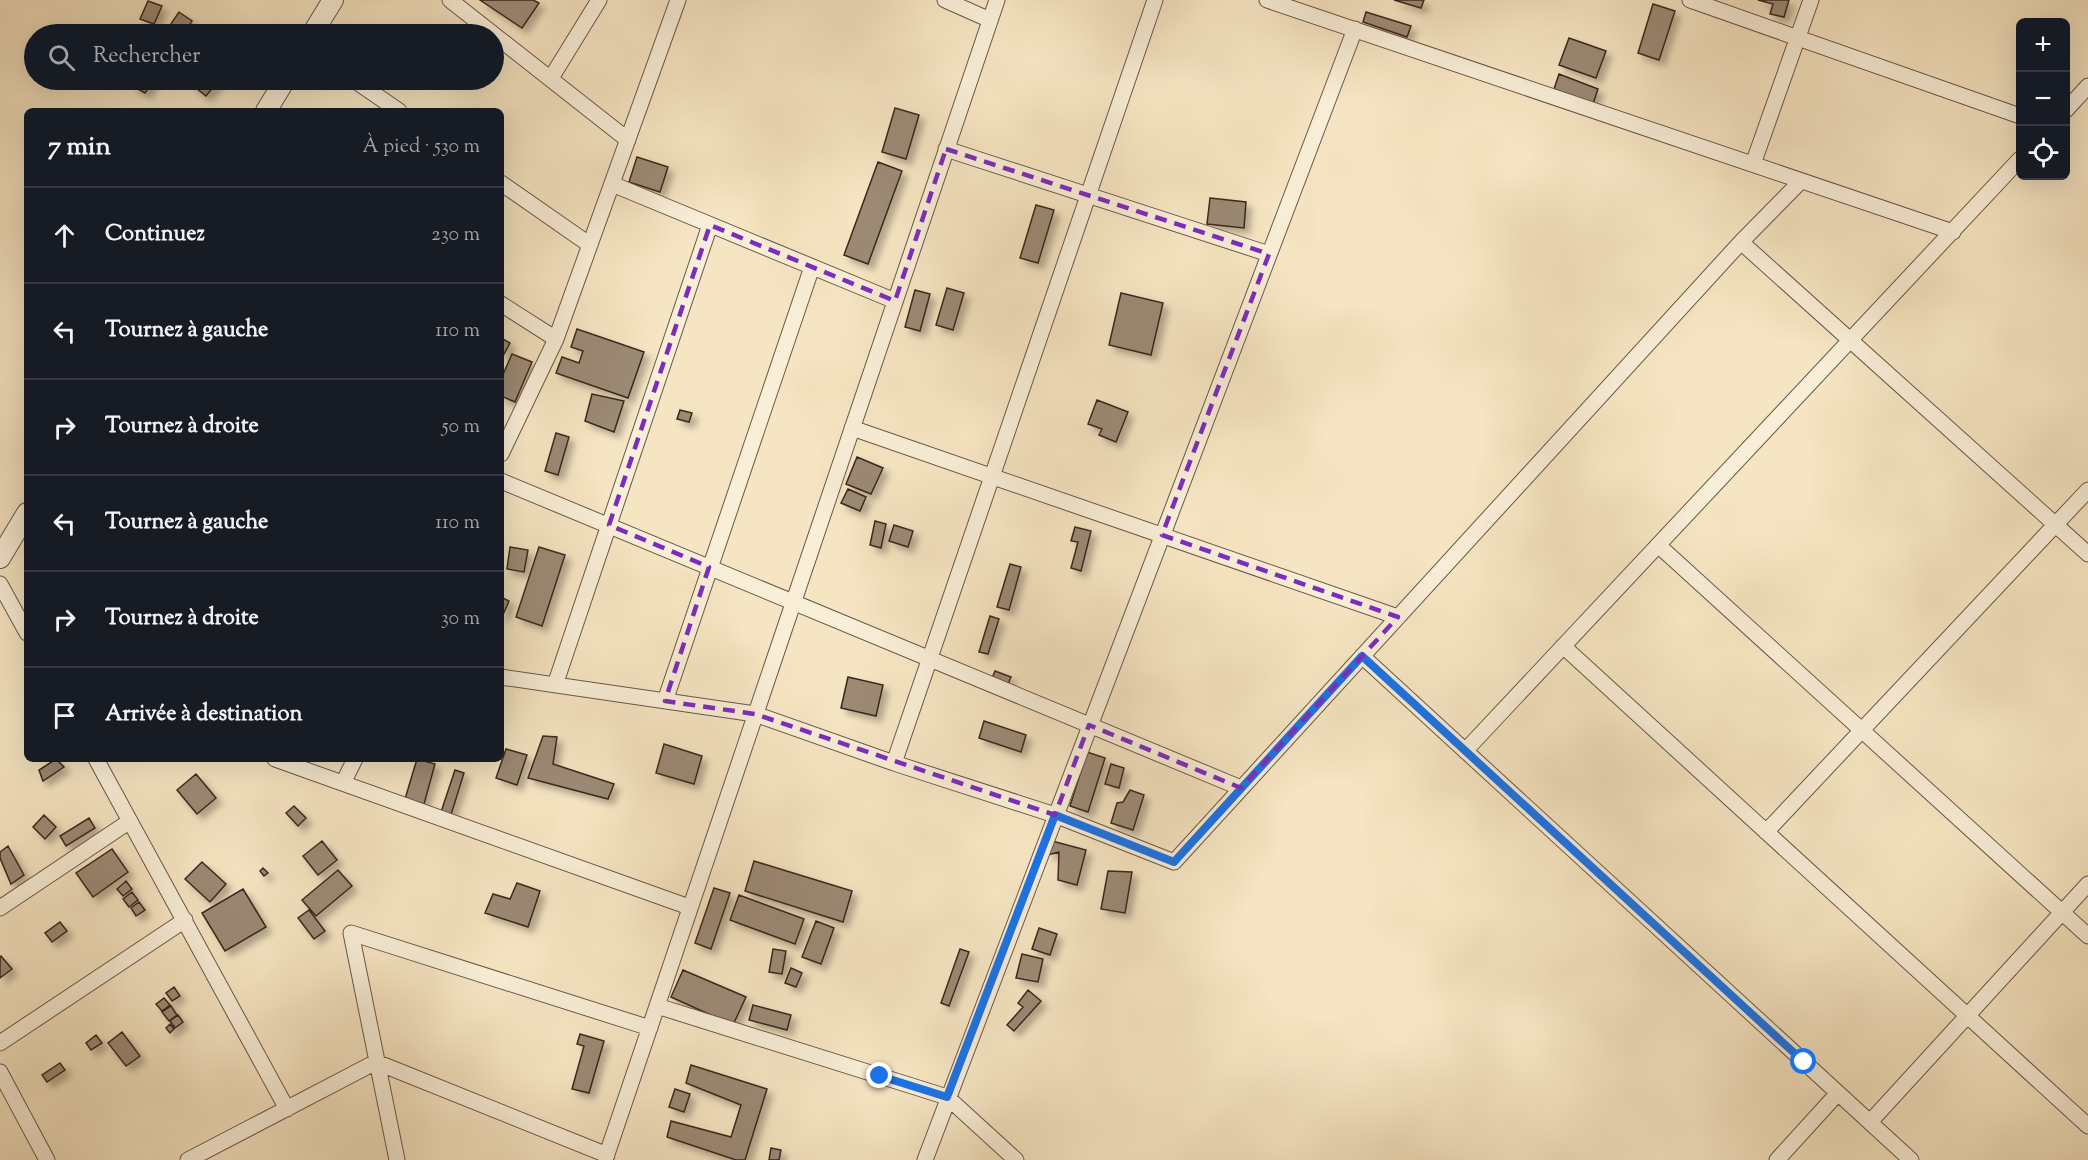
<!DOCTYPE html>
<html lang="fr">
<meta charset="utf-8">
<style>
:root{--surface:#171b24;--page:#242831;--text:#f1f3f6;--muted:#9ea1a6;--line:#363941}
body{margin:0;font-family:"Sorts Mill Goudy",serif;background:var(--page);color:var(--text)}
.controls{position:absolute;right:18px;top:18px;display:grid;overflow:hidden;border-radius:9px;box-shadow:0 6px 24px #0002}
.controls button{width:54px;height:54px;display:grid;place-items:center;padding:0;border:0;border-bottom:2px solid var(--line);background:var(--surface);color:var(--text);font:30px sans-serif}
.stop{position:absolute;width:18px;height:18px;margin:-14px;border:4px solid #1a73e8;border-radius:50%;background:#fff}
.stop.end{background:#1a73e8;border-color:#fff;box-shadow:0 2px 6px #0008}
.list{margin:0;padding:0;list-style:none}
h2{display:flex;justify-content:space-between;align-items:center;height:78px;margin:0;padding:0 24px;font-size:26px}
h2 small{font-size:20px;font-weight:400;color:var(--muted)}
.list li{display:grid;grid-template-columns:39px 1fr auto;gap:18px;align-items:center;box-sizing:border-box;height:96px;padding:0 24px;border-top:2px solid var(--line)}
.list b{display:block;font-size:22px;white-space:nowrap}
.list em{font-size:20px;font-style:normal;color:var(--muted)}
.icon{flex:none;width:33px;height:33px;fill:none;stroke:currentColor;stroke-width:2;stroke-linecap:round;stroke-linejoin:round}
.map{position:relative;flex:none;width:2088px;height:1160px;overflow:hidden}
.search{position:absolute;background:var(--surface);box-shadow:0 6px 24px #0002;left:24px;top:24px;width:480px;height:66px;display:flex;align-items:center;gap:15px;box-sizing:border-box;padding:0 21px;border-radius:33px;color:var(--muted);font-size:22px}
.panel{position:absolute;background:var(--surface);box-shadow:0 6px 24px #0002;left:24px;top:108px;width:480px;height:654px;border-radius:9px}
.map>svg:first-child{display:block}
.building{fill:#9c8a74;stroke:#3b281f;stroke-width:1.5;filter:url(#shadow)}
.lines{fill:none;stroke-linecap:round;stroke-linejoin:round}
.minor-casing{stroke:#6a5748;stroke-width:17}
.tertiary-casing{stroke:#6a5748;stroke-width:22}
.minor{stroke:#f9eed7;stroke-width:15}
.tertiary{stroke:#f9eed7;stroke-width:20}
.route{stroke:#1a73e8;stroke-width:8}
.marked{fill:none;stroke:#7b2cbf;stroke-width:4.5;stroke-dasharray:12 8;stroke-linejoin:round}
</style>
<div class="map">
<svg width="2088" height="1160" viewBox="0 0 2088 1160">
<defs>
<filter id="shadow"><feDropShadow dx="5.5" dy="5.5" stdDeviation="3" flood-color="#0004"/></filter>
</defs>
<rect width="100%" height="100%" fill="#f6e5c2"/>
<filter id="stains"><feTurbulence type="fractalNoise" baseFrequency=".00333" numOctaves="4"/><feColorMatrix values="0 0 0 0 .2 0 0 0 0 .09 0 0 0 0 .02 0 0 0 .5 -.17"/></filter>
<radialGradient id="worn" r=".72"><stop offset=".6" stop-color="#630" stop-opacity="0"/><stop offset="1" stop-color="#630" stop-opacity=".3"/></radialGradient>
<path class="building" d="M480,0H533L539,3L522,28Z
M1394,0H1424L1421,8Z
M1758,0H1789L1784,17L1770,14L1773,4Z
M148,1L162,6L154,24L140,19Z
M1653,4L1675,11L1659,60L1638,53Z
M179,12L192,21L184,34H164Z
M1366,12L1411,26L1407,37L1363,22Z
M434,26L443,32L442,34H428Z
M1569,38L1606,51L1596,78L1559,65Z
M1559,74L1598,89L1593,104L1554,89Z
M135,80H154L145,93L131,85Z
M195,80H219L206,96L191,84Z
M895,108L919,115L906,159L882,152Z
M637,157L668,167L660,192L629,182Z
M878,162L902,171L868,264L844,255Z
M1210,198L1246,202L1244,228L1207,224Z
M1036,205L1054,210L1038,263L1020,258Z
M947,288L964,293L953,330L936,325Z
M915,290L930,294L920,331L905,327Z
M1121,293L1163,303L1151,355L1109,345Z
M577,329L644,352L628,398L556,373L562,357L579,363L583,351L571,347Z
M501,338L510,343L503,356L501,355Z
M512,354L532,362L515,402L501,396V379Z
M592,394L624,401L614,432L585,421Z
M1097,400L1128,412L1116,442L1099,435L1102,429L1088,424Z
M680,410L692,413L689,422L677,419Z
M556,433L569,437L558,475L545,471Z
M857,457L883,468L871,494L846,484Z
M848,489L866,497L860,511L841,503Z
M875,521L886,524L881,548L870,545Z
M894,525L913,531L908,547L889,541Z
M1075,527L1091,531L1081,571L1071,568L1078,542L1071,541Z
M510,547L528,550L524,572L507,569Z
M539,547L565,555L542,626L516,617Z
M1010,564L1021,567L1009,610L997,607Z
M501,597L509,601L502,617H501Z
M990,616L999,619L988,654L979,652Z
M995,671L1011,677L1008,684L992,678Z
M848,677L883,685L876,716L841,708Z
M984,721L1026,735L1021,752L979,738Z
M543,736L557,737L553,764L614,784L608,799L528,778Z
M664,744L702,756L694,784L656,773Z
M506,749L527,755L517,785L496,778Z
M1087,752L1105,758L1088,812L1070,806Z
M56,759L64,767L43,781L39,770Z
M417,759L435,764L424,804L405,799Z
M1111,764L1124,768L1119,788L1105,784Z
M455,770L464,773L450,818L440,815Z
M196,774L216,798L197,814L177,790Z
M1130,790L1144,795L1133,830L1111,823L1117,803L1123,802Z
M294,806L306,818L298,826L286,813Z
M44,815L56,827L45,839L33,827Z
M89,818L95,828L66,846L60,836Z
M322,841L337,860L318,875L303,856Z
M1052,841L1086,850L1077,885L1058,880L1059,852L1048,855Z
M8,846L24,875L11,884L0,858V852Z
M112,849L128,872L93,897L76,873Z
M754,861L852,891L843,922L745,891Z
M202,862L226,884L210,902L185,879Z
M263,868L268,873L264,876L260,871Z
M338,870L352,886L316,916L302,900Z
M1108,871L1132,872L1125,913L1101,909Z
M126,881L132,889L123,896L117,889Z
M517,883L540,891L528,927L485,913L493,894L510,899Z
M714,888L730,893L711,949L695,943Z
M243,889L266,927L225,951L202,913Z
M132,892L138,900L129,907L123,899Z
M739,895L804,919L795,944L730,920Z
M139,902L145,910L136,916L131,908Z
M309,910L325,931L314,939L298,918Z
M816,921L834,928L821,964L802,957Z
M60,922L67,931L52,942L45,933Z
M1039,928L1057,934L1050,955L1032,949Z
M773,949L786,951L782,974L769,972Z
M960,949L969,952L949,1006L941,1003Z
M1022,954L1043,959L1038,982L1016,978Z
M1,956L12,969L0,978V957Z
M791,968L802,973L796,987L785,983Z
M683,970L746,997L733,1025L671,997Z
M174,987L180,996L172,1001L166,993Z
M1028,990L1041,1001L1014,1031L1007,1025L1023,1007L1018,1003Z
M164,998L170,1005L162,1011L156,1004Z
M753,1005L791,1015L787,1030L749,1020Z
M171,1006L177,1015L169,1021L162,1012Z
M178,1015L183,1022L175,1028L170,1021Z
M170,1024L174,1029L170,1033L166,1028Z
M122,1032L140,1056L126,1066L108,1043Z
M580,1034L604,1041L589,1093L572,1089L584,1046L577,1044Z
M96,1035L102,1043L91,1050L86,1043Z
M60,1063L65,1070L47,1082L42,1075Z
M691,1065L767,1089L745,1160H736L667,1137L671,1121L731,1137L741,1105L686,1083Z
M675,1089L690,1094L684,1112L669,1107Z
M771,1148L781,1150L779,1160H769Z"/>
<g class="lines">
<g class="minor-casing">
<path id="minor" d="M450,0L628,140
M945,0L990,20
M1267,0L1953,232
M1690,0L2020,116
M551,78L599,0
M354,80L399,111
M2066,110L2088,86
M946,149L1269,254
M1753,164L1811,0
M501,183L590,245
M612,184L895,301
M1741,242L2088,554
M501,304L556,339
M852,428L1398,617
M501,454L556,339L678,0
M501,481L1241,788
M1658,545L2088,936
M0,584L27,633
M1563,646L2088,1126
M1362,656L1911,1160
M501,677L755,714L894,763L1055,815L1174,862L1741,242L1801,181
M555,685L710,225
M665,701L812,267
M1465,751L2020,159
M96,759L287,1109
M275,759L689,907
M894,763L1155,0
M343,783L355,759
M1766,832L2088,490
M0,908L130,821
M657,1006L947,1097L1016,1160
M0,1043L185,920
M0,1072L47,1160
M1870,1122L2088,884
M188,1160L376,1062L607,1155
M397,1160L351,933L650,1028
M605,1160L997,0
M925,1160L1355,29
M1777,1160L1838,1093"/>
</g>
<g class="tertiary-casing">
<path id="tertiary" d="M312,34L333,0
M266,111L285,80
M0,558L27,513"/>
</g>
<use href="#minor" class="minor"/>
<use href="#tertiary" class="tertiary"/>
</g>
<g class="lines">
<path class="route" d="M880,1076L947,1097L1055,815L1174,862L1362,656L1804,1062"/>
</g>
<path class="marked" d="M946,149L1269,254L1162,535L1398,617L1241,788L1089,725L1055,815L755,714L665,701L709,567L609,525L710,225L895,301Z"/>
<rect width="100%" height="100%" filter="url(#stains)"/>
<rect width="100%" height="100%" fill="url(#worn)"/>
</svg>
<div class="controls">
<button>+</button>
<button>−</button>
<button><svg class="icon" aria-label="locate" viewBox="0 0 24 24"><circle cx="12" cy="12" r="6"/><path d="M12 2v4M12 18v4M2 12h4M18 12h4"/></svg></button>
</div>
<div class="stop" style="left:1804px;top:1062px"></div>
<div class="stop end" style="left:880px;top:1076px"></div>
<div class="search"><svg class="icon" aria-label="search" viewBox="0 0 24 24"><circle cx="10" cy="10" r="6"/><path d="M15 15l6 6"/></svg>Rechercher</div>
<section class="panel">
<h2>7 min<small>À pied · 530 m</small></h2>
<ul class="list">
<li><svg class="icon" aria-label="ahead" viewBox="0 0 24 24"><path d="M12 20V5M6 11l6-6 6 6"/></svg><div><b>Continuez</b></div><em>230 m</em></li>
<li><svg class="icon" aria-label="left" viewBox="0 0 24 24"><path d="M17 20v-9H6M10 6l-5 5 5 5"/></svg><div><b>Tournez à gauche</b></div><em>110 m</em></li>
<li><svg class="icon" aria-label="right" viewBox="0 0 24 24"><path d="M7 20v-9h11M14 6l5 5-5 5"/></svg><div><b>Tournez à droite</b></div><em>50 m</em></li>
<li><svg class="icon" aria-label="left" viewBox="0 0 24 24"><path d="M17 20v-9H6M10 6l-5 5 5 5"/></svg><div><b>Tournez à gauche</b></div><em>110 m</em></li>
<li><svg class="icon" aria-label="right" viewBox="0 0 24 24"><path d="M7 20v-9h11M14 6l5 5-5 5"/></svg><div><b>Tournez à droite</b></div><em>30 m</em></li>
<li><svg class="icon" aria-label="arrive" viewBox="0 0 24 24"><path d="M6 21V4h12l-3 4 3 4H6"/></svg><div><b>Arrivée à destination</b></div></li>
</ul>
</section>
</div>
